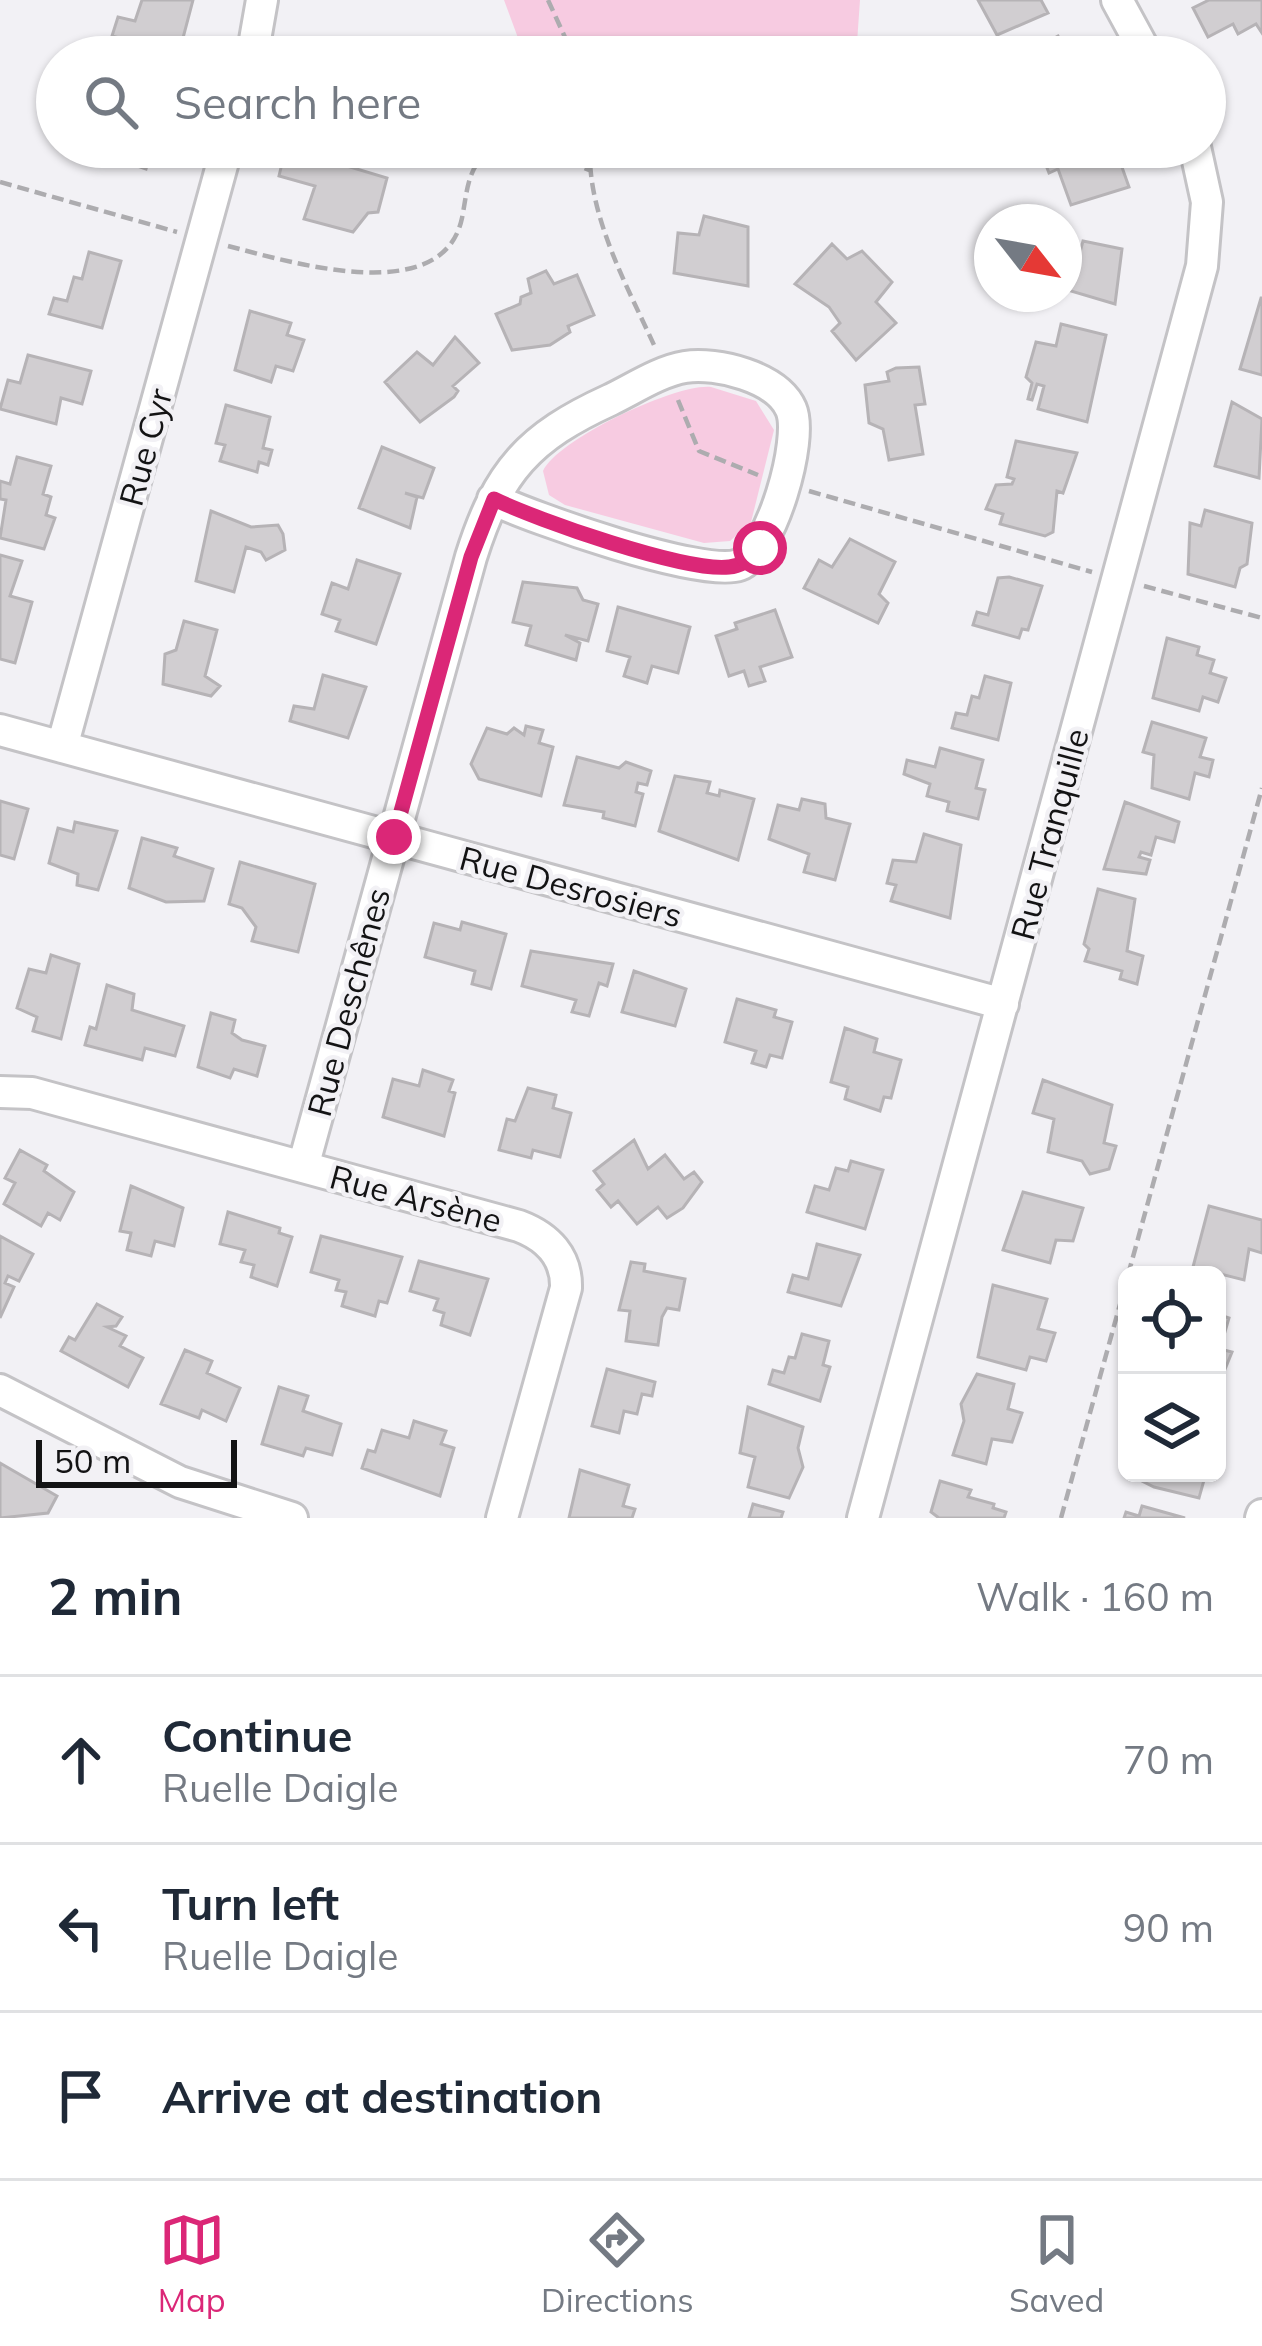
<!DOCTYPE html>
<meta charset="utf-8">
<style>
:root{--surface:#fff;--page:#f6f6f7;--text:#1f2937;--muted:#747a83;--line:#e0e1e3;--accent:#db2777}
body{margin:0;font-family:Mulish,sans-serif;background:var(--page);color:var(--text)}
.controls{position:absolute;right:36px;bottom:36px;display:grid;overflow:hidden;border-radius:18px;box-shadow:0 3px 9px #0004}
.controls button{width:108px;height:108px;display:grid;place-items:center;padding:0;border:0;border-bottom:3px solid var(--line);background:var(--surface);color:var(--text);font:60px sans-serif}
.compass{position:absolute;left:974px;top:204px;width:108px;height:108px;border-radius:50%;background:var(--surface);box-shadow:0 3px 9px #0004;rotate:121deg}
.scale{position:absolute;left:36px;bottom:30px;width:201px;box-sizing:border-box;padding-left:12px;border:6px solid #131314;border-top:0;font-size:33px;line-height:42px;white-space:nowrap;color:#131314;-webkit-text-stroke:9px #f2f1f5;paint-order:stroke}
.stop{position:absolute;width:36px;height:36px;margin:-27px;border:9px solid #db2777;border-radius:50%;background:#fff}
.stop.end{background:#db2777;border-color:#fff;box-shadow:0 3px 12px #0008}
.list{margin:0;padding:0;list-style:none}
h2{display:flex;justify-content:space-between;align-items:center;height:156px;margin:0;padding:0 48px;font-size:51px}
h2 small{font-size:39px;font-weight:400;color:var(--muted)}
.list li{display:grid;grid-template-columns:78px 1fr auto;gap:36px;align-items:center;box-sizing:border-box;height:168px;padding:0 48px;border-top:3px solid var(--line)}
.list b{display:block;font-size:45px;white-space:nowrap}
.list p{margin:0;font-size:39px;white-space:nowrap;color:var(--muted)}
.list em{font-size:39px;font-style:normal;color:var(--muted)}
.icon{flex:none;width:66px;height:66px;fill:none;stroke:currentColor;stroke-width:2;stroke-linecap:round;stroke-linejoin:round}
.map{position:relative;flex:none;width:1262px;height:1518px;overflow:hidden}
.search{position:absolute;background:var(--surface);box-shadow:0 3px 9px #0004;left:36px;right:36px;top:36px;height:132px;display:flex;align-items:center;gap:30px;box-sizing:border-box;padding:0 42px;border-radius:66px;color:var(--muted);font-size:45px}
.sheet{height:660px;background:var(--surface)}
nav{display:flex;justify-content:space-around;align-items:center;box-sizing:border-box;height:168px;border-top:3px solid var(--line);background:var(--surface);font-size:33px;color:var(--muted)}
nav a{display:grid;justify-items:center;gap:6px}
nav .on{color:var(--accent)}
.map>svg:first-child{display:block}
.green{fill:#f7cbe1}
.building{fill:#d1ced1;stroke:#b6b3b6;stroke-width:3}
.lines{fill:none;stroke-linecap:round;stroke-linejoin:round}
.minor-casing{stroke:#c4c3c6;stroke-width:36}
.path{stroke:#adacaf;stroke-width:4.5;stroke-dasharray:12 6;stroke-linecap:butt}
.minor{stroke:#fff;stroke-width:30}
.route{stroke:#db2777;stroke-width:15}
.labels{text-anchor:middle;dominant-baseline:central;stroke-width:9;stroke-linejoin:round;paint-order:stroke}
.street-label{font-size:33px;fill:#131314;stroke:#f2f1f5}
</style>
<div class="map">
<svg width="1262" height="1518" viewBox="0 0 1262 1518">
<rect width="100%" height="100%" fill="#f2f1f5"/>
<path class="green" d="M504,0H860L856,57H525Z
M711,387L756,401L774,430L751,522L730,541L704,543L565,505L549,495L543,471C558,439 677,383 711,387Z"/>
<path class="building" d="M142,0H193L178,57L140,54L142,49L128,46L130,41L112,36L118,17L135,21Z
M978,0H1041L1048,13L997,35Z
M1209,0H1262V33L1256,24L1238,34L1233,24L1208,37L1193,8Z
M1058,36L1070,57H1026L1030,52Z
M105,147H152L146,169L103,154Z
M286,147L323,149L320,158L387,178L378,212L368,213L353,232L304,219L315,186L279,176Z
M1058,147H1110L1109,159L1118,156L1129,187L1071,205L1058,169L1049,173L1042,155Z
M704,216L748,227V286L674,273L678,233L699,235Z
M1083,241L1122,249L1115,304L1064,289L1065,253L1079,256Z
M832,244L847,259L862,251L892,282L876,302L896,323L856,360L832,331L840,323L829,307L795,284Z
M89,252L121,261L102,328L49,314L54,298L67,301L74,277L82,279Z
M546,271L554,284L577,275L594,315L568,326L570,332L550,345L512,350L496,314L520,304L521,297L531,293L528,279Z
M1261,298H1262V375L1240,369Z
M250,311L291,323L287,335L304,340L293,371L276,366L271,382L235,370Z
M1061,324L1106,335L1087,422L1038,409L1044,386L1037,384L1032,400L1028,399L1032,383L1026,377L1036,342L1056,346Z
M455,337L479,363L453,386L458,391L454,397L420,422L385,382L417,352L433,365Z
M28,355L91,371L82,404L61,398L56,424L0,409L8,380L20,383Z
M919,367L925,404L915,405L923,454L889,460L883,429L869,423L865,385L889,381L887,372L896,368Z
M1232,402L1262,419L1259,478L1215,466Z
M226,405L270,417L263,448L272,450L268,465L259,462L257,472L220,461L225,445L216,443Z
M1016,441L1077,453L1063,493L1057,491L1053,532L1045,536L1000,524L1003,514L986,509L996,485L1012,484L1014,479L1007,477Z
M382,447L434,468L423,498L405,493L417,497L410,528L359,508Z
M17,457L51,466L43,494L51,497L46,515L55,518L44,549L0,538L6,500L0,499V481L10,484Z
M1205,510L1252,523L1247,564L1240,568L1235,587L1188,574L1190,523L1201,526Z
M211,511L251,527L278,525L283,534L285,550L266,560L261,552L246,547L234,592L196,581Z
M850,539L895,562L879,594L888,603L878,623L804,588L819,560L832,567Z
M0,555L22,561L10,596L32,602L15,663L0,659Z
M357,560L400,574L376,644L336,631L340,620L322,614L332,583L348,589Z
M1009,577L1042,586L1028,630L1022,629L1019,638L973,625L977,612L988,615L998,578Z
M523,582L577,588L583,600L598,604L588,641L565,635L580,643L576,660L526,645L531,626L513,622Z
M618,607L690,627L678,673L652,666L647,683L624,676L630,657L607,651Z
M775,610L792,657L760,667L765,681L749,686L744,671L729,676L716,636L737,629L735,623Z
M184,621L217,630L205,676L220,686L211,696L163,684L165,654L176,650Z
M1167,638L1199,647L1197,655L1214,660L1210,673L1226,678L1218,702L1203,697L1199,711L1153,698Z
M323,675L366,687L348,738L290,721L294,706L314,709Z
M985,676L1011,683L998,740L952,728L956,713L967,715L972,696L979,698Z
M1152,722L1206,738L1200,757L1213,760L1209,777L1195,773L1189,799L1152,788L1154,755L1143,752Z
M526,726L543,730L539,743L553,747L541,796L479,779L471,764L487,728L507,734L514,728L524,735Z
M940,748L983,760L976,788L985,790L978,819L947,811L949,802L927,796L930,784L904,774L907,760L935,767Z
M577,757L619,768L626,762L651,771L647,785L638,783L636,792L643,794L635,826L603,818L604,812L564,805Z
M675,776L710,782L707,793L719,796L720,790L754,799L738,860L659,831Z
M802,799L825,804L826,818L850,824L835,880L804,872L809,854L769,839L778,805L799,810Z
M0,801L28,809L14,859L0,855Z
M1125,802L1179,822L1174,842L1156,837L1151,855L1141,852L1139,857L1150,860L1146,874L1104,869Z
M75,822L117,831L98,890L77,885L78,874L49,863L58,828L73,832Z
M924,834L961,845L950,918L891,901L896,885L887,883L893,860L916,862Z
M142,838L177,848L174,856L213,869L204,901L166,902L129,888Z
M240,862L315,884L298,952L252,941L256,927L242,908L229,904Z
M1098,889L1135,899L1127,951L1143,956L1137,984L1120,979L1122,971L1085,961L1089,949L1084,944Z
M462,922L506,934L491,989L472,984L475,971L425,957L434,923L460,930Z
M531,951L613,964L607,986L599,983L589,1016L572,1012L576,1000L522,986Z
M51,955L79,964L61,1039L33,1031L37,1017L17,1008L29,969L46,973Z
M634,971L686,989L675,1026L622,1012Z
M107,985L134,994L132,1010L184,1026L175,1056L145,1048L142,1060L85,1045L90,1027L96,1029Z
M737,999L776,1010L774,1017L792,1022L782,1058L770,1055L766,1067L752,1063L756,1051L725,1042Z
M211,1013L235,1020L232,1033L242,1040L265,1046L257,1076L234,1069L230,1078L198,1067Z
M845,1028L877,1039L874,1052L901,1060L891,1098L884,1097L880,1111L845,1099L848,1087L831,1082Z
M423,1070L453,1080L449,1091L455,1093L444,1136L383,1117L393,1079L419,1086Z
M1043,1080L1112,1105L1104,1143L1116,1146L1109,1169L1090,1174L1082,1161L1048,1152L1054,1119L1033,1113Z
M528,1088L556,1095L553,1108L571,1113L560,1157L533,1150L531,1158L499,1150L507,1119L515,1121Z
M634,1140L648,1169L665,1155L684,1179L694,1172L702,1182L683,1208L667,1218L658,1207L637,1224L618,1201L611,1207L597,1190L604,1184L594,1171Z
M20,1150L47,1165L44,1171L74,1192L60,1220L48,1213L41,1226L4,1204L15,1183L5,1178Z
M851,1161L883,1170L865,1229L807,1212L815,1186L829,1190L836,1168L848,1171Z
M131,1186L183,1208L174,1246L155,1241L151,1256L127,1250L131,1233L120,1231Z
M1023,1192L1083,1208L1073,1241L1056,1240L1050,1263L1003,1250Z
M1209,1206L1262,1220V1253L1249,1249L1244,1280L1193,1267Z
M228,1212L280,1228L279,1233L292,1237L277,1286L251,1277L254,1265L241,1262L245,1250L220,1244Z
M0,1236L33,1254L19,1281L8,1276L5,1283L14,1287L0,1318Z
M321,1236L402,1257L387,1303L379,1301L375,1316L342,1306L346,1292L336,1290L339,1280L311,1272Z
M817,1244L860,1255L841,1306L788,1292L793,1275L808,1279Z
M419,1261L488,1279L470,1335L441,1325L444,1313L434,1310L438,1299L410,1291Z
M631,1262L645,1264L644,1271L685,1279L679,1310L667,1308L662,1317L658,1345L626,1341L630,1311L619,1310Z
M993,1285L1047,1299L1038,1329L1055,1333L1046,1361L1030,1357L1026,1370L978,1357Z
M97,1304L122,1317L116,1326L107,1327L126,1336L120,1346L143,1358L128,1387L61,1351L69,1337L75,1340Z
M1217,1314L1229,1318L1220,1349L1232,1352L1217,1389Z
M802,1334L829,1341L823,1365L830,1367L820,1401L769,1384L773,1370L784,1373L789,1357L795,1358Z
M185,1350L212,1361L207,1373L240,1388L226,1421L202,1410L199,1418L161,1404Z
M607,1369L655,1382L652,1396L642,1394L637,1414L624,1411L619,1433L592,1426Z
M977,1374L1014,1384L1008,1409L1022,1413L1012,1442L992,1439L986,1464L953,1455L964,1421L961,1404Z
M279,1387L308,1396L303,1411L341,1424L332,1455L306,1448L303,1456L262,1444Z
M748,1407L803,1427L798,1448L803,1467L789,1498L748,1487L755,1457L740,1453Z
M414,1421L446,1431L441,1444L454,1448L440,1496L362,1468L368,1450L375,1452L382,1430L409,1438Z
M0,1463L57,1496L48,1513L0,1518Z
M580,1470L629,1485L623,1506L635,1509L632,1518H569Z
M1140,1473H1206L1199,1498L1154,1487L1138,1479Z
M940,1481L971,1490L968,1497L994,1504L993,1508L1006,1512L1004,1518H939L931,1512Z
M753,1504L783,1512L781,1518H749Z
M1142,1506L1185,1518H1124L1126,1512L1139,1516Z"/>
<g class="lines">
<g class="minor-casing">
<path id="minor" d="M1117,0L1148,57
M252,57L262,0
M0,730L1003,1004
M62,747L227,147
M0,1092L32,1093L519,1226C548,1237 567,1257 566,1288L502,1518
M303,1167L471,557C498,471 529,437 610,400C633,389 660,371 685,367C717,362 777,377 791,409C804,439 771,553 739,565C702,578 532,518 493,499
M0,1390L180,1482L292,1518
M863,1518L1202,266L1207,202L1195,147
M1261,1518L1262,1515"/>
</g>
<path class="path" d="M548,0L574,57
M535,147L589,170
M590,147C587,214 627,286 654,345
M0,182L177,232
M228,246C290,262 443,309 462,218C468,188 467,162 497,147
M678,400L699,451L758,475
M809,491L1092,572
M1144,586L1262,618
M1128,1275L1262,788
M1061,1518L1127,1279"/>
<use href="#minor" class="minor"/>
</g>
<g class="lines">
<path class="route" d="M394,837L471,557L494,499C537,520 685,572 729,567C742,566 752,558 760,548"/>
</g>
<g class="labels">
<g class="street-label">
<text transform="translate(145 447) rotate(-75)">Rue Cyr</text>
<text transform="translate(1049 834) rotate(-75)">Rue Tranquille</text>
<text transform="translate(571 886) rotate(15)">Rue Desrosiers</text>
<text transform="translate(348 1002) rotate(-75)">Rue Deschênes</text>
<text transform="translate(416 1198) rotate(15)">Rue Arsène</text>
</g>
</g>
</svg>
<div class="controls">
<button><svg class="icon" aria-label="locate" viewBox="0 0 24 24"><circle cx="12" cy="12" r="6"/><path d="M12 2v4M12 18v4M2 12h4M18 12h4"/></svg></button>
<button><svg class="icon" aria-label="layers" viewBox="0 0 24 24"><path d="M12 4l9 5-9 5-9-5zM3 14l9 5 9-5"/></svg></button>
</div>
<svg class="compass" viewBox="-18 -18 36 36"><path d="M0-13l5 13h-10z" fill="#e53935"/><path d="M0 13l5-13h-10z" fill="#747a83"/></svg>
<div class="scale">50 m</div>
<div class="stop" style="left:760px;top:548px"></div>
<div class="stop end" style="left:394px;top:837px"></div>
<div class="search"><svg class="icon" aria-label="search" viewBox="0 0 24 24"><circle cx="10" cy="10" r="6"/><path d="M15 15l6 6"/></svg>Search here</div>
</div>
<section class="sheet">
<h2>2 min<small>Walk · 160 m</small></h2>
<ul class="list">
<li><svg class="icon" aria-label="ahead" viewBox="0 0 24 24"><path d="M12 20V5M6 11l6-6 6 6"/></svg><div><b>Continue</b><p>Ruelle Daigle</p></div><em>70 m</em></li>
<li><svg class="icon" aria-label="left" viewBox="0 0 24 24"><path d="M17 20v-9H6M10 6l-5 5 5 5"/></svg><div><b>Turn left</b><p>Ruelle Daigle</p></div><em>90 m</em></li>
<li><svg class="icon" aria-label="arrive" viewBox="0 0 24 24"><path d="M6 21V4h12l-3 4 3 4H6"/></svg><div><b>Arrive at destination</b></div></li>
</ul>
</section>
<nav>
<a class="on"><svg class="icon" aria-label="map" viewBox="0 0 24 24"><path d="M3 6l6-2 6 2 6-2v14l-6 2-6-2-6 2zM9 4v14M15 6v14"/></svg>Map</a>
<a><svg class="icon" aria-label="directions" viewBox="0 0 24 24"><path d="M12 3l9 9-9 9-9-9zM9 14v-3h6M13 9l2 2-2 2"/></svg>Directions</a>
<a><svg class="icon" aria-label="saved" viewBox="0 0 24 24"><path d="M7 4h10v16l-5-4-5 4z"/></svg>Saved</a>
</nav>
